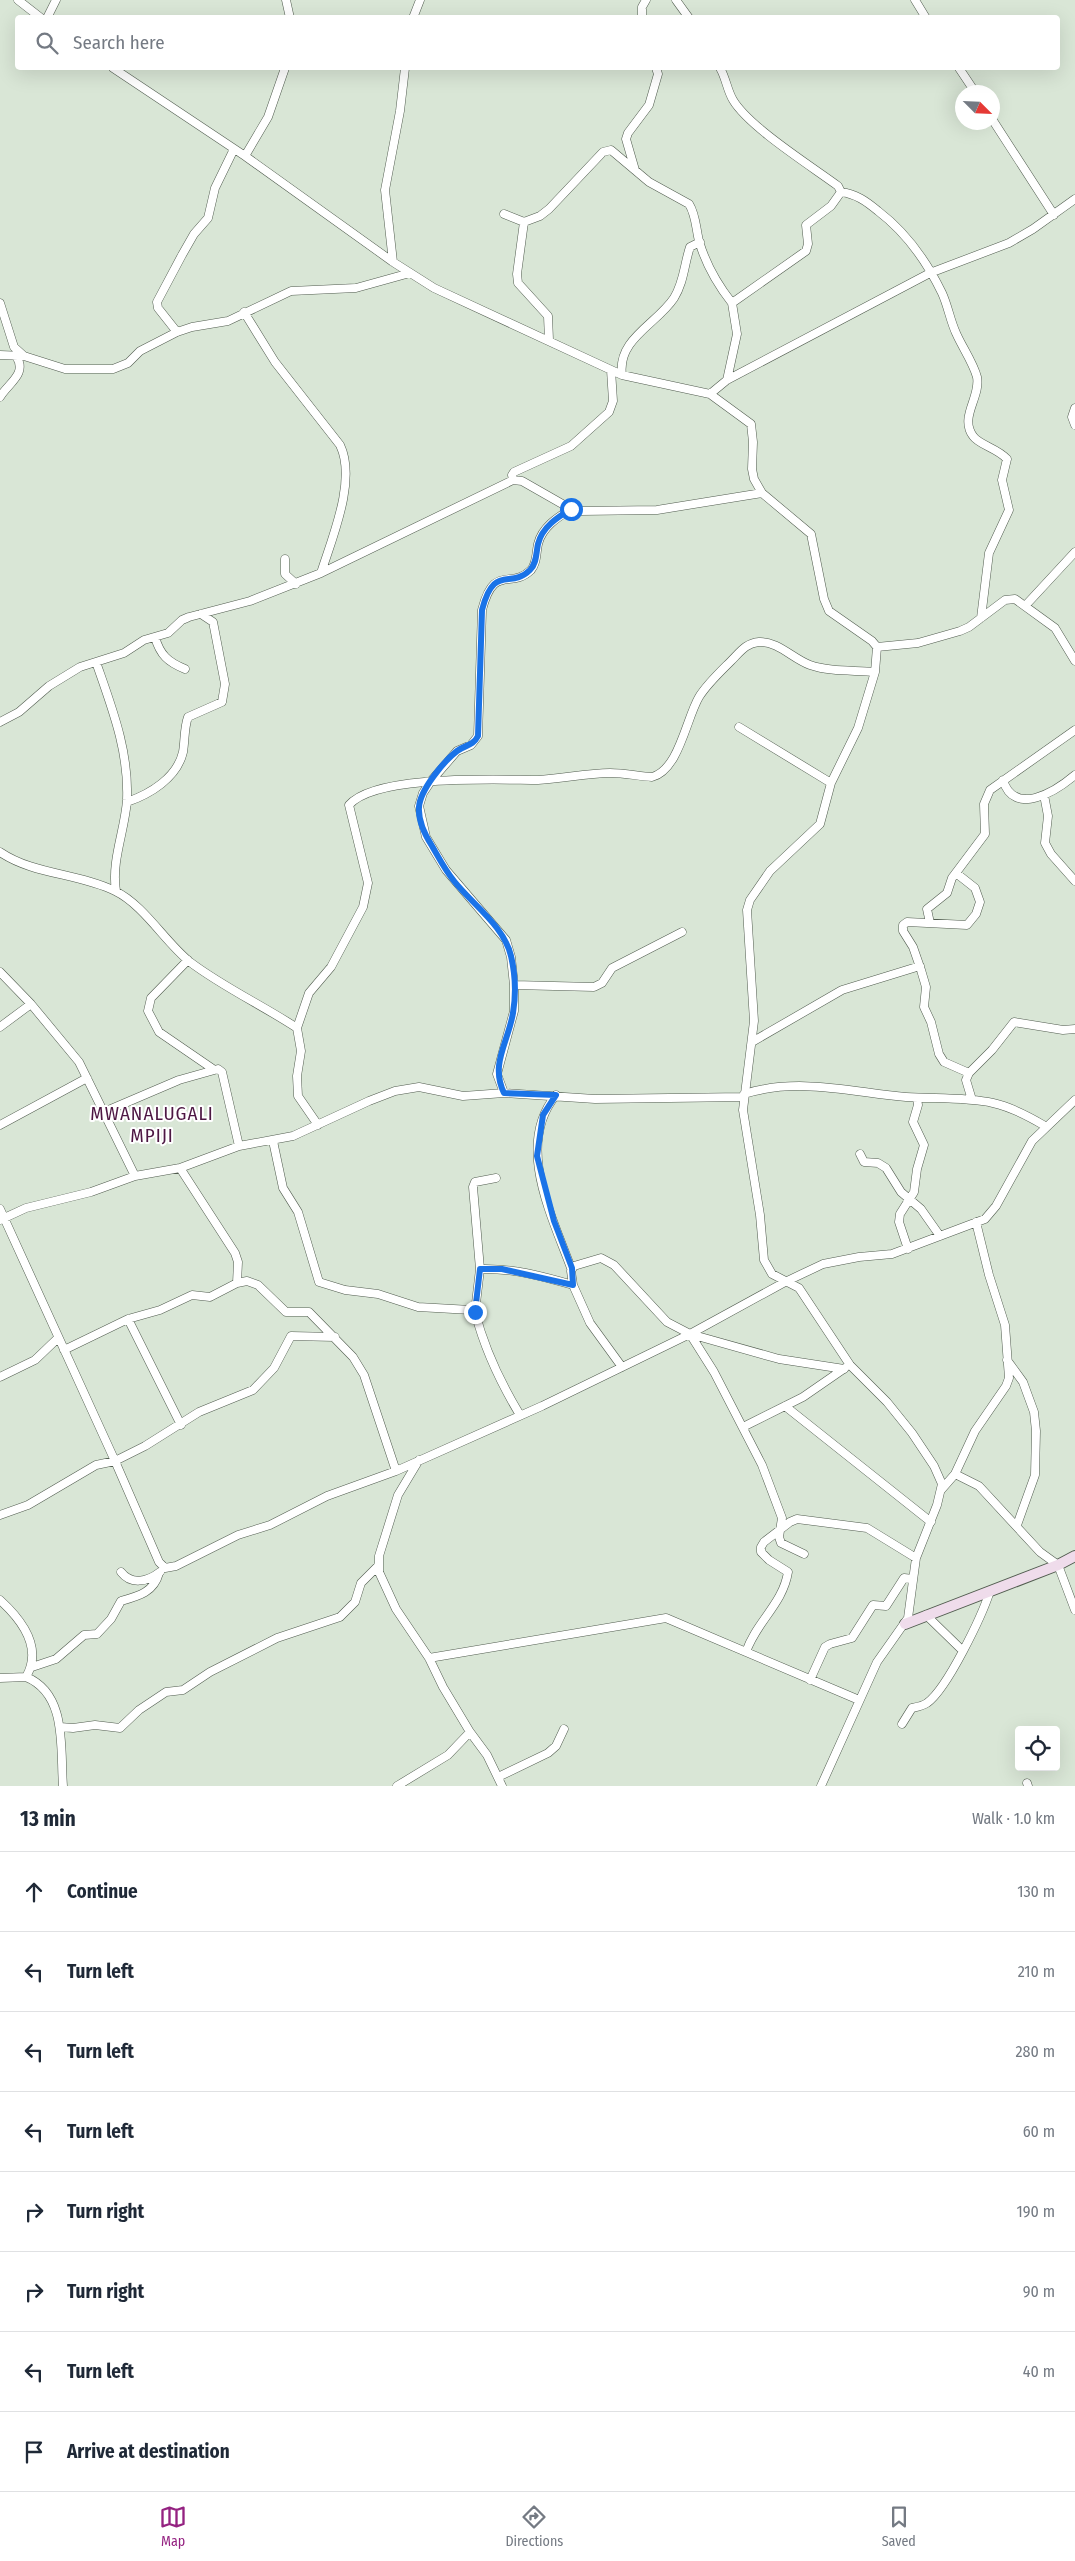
<!DOCTYPE html>
<meta charset="utf-8">
<style>
:root{--surface:#fff;--page:#f2f2f3;--text:#1f2937;--muted:#747a83;--line:#e0e1e3;--accent:#942281}
body{margin:0;font-family:"Fira Sans Condensed",sans-serif;background:var(--page);color:var(--text)}
.controls{position:absolute;right:15px;bottom:15px;display:grid;overflow:hidden;border-radius:5px;box-shadow:0 5px 20px #0002}
.controls button{width:45px;height:45px;display:grid;place-items:center;padding:0;border:0;border-bottom:1px solid var(--line);background:var(--surface);color:var(--text);font:25px sans-serif}
.compass{position:absolute;left:955px;top:85px;width:45px;height:45px;border-radius:50%;background:var(--surface);box-shadow:0 5px 20px #0002;rotate:114deg}
.stop{position:absolute;width:15px;height:15px;margin:-11px;border:4px solid #1a73e8;border-radius:50%;background:#fff}
.stop.end{background:#1a73e8;border-color:#fff;box-shadow:0 1px 5px #0008}
.list{margin:0;padding:0;list-style:none}
h2{display:flex;justify-content:space-between;align-items:center;height:65px;margin:0;padding:0 20px;font-size:21px}
h2 small{font-size:16px;font-weight:400;color:var(--muted)}
.list li{display:grid;grid-template-columns:32px 1fr auto;gap:15px;align-items:center;box-sizing:border-box;height:80px;padding:0 20px;border-top:1px solid var(--line)}
.list b{display:block;font-size:19px;white-space:nowrap}
.list em{font-size:16px;font-style:normal;color:var(--muted)}
.icon{flex:none;width:28px;height:28px;fill:none;stroke:currentColor;stroke-width:2;stroke-linecap:round;stroke-linejoin:round}
.map{position:relative;flex:none;width:1075px;height:1786px;overflow:hidden}
.search{position:absolute;background:var(--surface);box-shadow:0 5px 20px #0002;left:15px;right:15px;top:15px;height:55px;display:flex;align-items:center;gap:12px;box-sizing:border-box;padding:0 18px;border-radius:5px;color:var(--muted);font-size:19px}
.sheet{height:705px;background:var(--surface)}
nav{display:flex;justify-content:space-around;align-items:center;box-sizing:border-box;height:70px;border-top:1px solid var(--line);background:var(--surface);font-size:14px;color:var(--muted)}
nav a{display:grid;justify-items:center;gap:2px}
nav .on{color:var(--accent)}
.map>svg:first-child{display:block}
.lines{fill:none;stroke-linecap:round;stroke-linejoin:round}
.street-casing{stroke:#515c4f;stroke-width:9}
.secondary-casing{stroke:#515c4f;stroke-width:12}
.street{stroke:#fff;stroke-width:8}
.secondary{stroke:#efdceb;stroke-width:10}
.route{stroke:#1a73e8;stroke-width:6}
.labels{text-anchor:middle;dominant-baseline:central;stroke-width:4;stroke-linejoin:round;paint-order:stroke}
.quarter-label{font-size:19px;letter-spacing:1px;fill:#4d1743;stroke:#fff}
</style>
<div class="map">
<svg width="1075" height="1786" viewBox="0 0 1075 1786">
<rect width="100%" height="100%" fill="#d9e6d6"/>
<g class="lines">
<g class="street-casing">
<path id="street" d="M18,0L41,18
M286,0L290,18
M676,0L689,18
M915,0L926,18
M47,18L56,0
M413,18L420,0
M642,18V7L646,0
M113,68L245,156L393,262L434,288L622,375L710,394L751,424L753,442L752,469L754,479L762,493L811,534L824,599L829,611L872,641L877,647L875,672L858,728L831,783L820,824L770,871L750,900L747,910L754,1021L743,1110L760,1215L764,1260L772,1274L799,1288L850,1365L887,1402L912,1433L934,1466L942,1484L937,1505L916,1558L908,1618L877,1662L821,1786
M720,68C726,78 727,90 733,100C749,127 811,166 838,186L841,192L831,206L806,225L808,244L806,251L732,303L737,334L727,380
M959,68L975,92
M992,119L1054,215
M245,156L268,117L285,68
M635,170L626,139L628,133L649,105L658,74L656,68
M841,192C856,194 866,201 878,211C907,233 926,260 942,293C948,306 950,320 956,333C962,347 973,362 977,377C981,397 959,417 973,436C979,445 997,448 1007,459L1002,480L1009,510L989,553L981,618
M504,214L524,222L540,216L549,209L603,152L611,150L649,182L689,204C696,215 696,229 699,241C706,265 717,284 732,303
M524,222L517,274L518,283L548,316L549,340
M393,262L385,190L400,111L405,68
M0,303L14,347L24,356
M244,312L275,362L340,445C357,480 332,538 321,573
M177,332L158,308L157,302L182,255L194,234L208,218L215,188L234,149
M0,355L24,356L65,369H113L128,363L140,351L177,332L192,327L228,321L291,291L356,288L410,273
M622,375C617,339 657,324 674,298C684,282 684,265 690,247L700,242
M710,394L727,380L930,273L1009,243L1033,229L1075,199
M0,397C8,383 28,374 16,356
M1075,408L1072,417L1075,425
M513,480L512,475L514,472L571,446L609,412L613,401L611,370
M285,559V574L296,584
M1025,606L1075,552
M155,637C160,655 168,662 185,669
M877,647L918,643L960,631L969,627L1005,600L1015,599L1055,628L1075,661
M96,662C112,708 129,751 127,800C125,830 111,861 116,891
M0,722L19,712L49,686L80,667L124,653L144,640L168,633L182,620L189,617L250,601L321,573L513,480L522,481L571,509L581,511L657,510L762,493
M739,727L831,783
M1003,780C1014,817 1055,792 1075,775
M1044,795L1048,816L1045,843L1051,854L1075,881
M127,802C150,794 177,778 183,752C185,740 184,728 188,717L222,702L225,684L214,627L213,622L201,614
M0,852C34,875 78,873 115,891C144,905 165,942 190,962C223,987 262,1005 297,1028
M956,873L975,888L980,902L976,914L967,925L907,922L903,925V931L913,947L921,970L926,987L924,1007L931,1022L939,1054L944,1062L969,1073
M930,923L927,909L947,893L952,878L985,834L984,804L990,790L1075,730
M188,960L151,998L148,1011L159,1032L213,1069
M0,972L31,1004L79,1062L135,1176
M514,985L594,987L602,983L612,968L682,932
M0,1027L31,1004
M752,1042L842,990L920,966
M504,1093L497,1074L514,1011V985L511,957L506,940L446,870L426,837L419,806L423,793L431,781L457,751L471,745L478,736L482,610C494,563 510,590 531,570C537,563 536,553 538,544C542,527 558,517 571,509
M744,1094C798,1077 851,1092 906,1097C935,1099 965,1097 993,1103C1011,1107 1030,1117 1045,1126
M556,1095C515,1145 552,1216 571,1268
M972,1100L966,1080L969,1073L992,1050L1014,1022L1063,1030L1075,1029
M104,1112L179,1080L218,1069L222,1072L239,1146
M0,1125L87,1078
M318,1125L298,1096L297,1076L301,1051L297,1028L309,993L331,967L363,907L368,883L349,805C375,774 498,780 538,780C562,779 586,773 610,773C624,773 638,776 652,777C679,770 686,719 699,697C707,684 720,672 731,661C740,652 746,643 759,642C778,641 793,659 810,665C830,672 854,670 875,672
M273,1141L283,1188L298,1212L319,1282L345,1290L378,1294L418,1307L471,1310L475,1312C485,1351 500,1382 520,1415
M860,1154L864,1162L878,1163L886,1168L901,1192L921,1209L940,1236
M180,1168L235,1253L238,1262L237,1283
M0,1209L115,1461L145,1446L199,1412L253,1390L274,1368L291,1336L335,1337
M0,1220L26,1208L91,1192L135,1176L180,1168L239,1146L293,1136L369,1101L395,1091L419,1087L463,1096L504,1093L595,1099L744,1097
M908,1249L899,1222L900,1214L914,1192L917,1169L924,1145L913,1122L918,1105L917,1098
M480,1269L473,1187L475,1182L496,1178
M573,1285L571,1271L574,1266L601,1258L614,1265L667,1322L690,1334L779,1359L844,1369
M475,1312L480,1269C512,1268 542,1276 573,1285L590,1323L622,1367
M128,1319L181,1425
M690,1334L714,1372L762,1465L782,1518L779,1537L781,1543L804,1554
M64,1350L128,1319L160,1310L192,1295L210,1297L237,1283L247,1281L258,1285L286,1312H309L353,1357L364,1375L396,1471
M1007,1360L1023,1382L1034,1412L1036,1431L1035,1475L1017,1525
M0,1377L35,1360L58,1338
M785,1406L931,1522
M743,1427L803,1397L845,1368
M419,1460L398,1495L379,1556V1572L396,1609L429,1658L443,1687L470,1732L487,1755L502,1786
M955,1474L979,1486L1040,1552L1058,1565L1075,1610
M941,1490L955,1474L975,1431L1006,1386L1009,1378L1005,1325L989,1275L976,1222
M0,1515L28,1505L96,1465L115,1461L159,1562L165,1568L176,1566L238,1535L270,1525L327,1496L396,1471L542,1406L690,1334L785,1282L823,1264L859,1257L892,1254L985,1219L996,1206L1032,1141L1075,1100
M121,1572C131,1585 147,1582 160,1572
M0,1600C22,1620 43,1648 26,1677L0,1678
M926,1615L962,1650
M746,1652C756,1622 783,1604 788,1572L769,1560L761,1552V1547L764,1542L790,1522L797,1519L867,1528L916,1558
M429,1658L666,1618L859,1700
M32,1667L56,1659L84,1635L97,1634L111,1619L121,1601C139,1596 154,1592 159,1573
M26,1677C68,1694 60,1750 63,1786
M810,1680L825,1647L830,1644L852,1638L873,1605L886,1606L904,1578L913,1579
M902,1724L912,1708C917,1707 923,1706 927,1703C947,1689 982,1616 990,1591
M60,1727L73,1728L95,1725L120,1728L139,1710L166,1692L183,1690L210,1672L277,1638L340,1617L355,1602L361,1583L378,1566
M498,1777L548,1753L556,1746L564,1729
M1027,1783L1028,1786
M397,1786L448,1755L470,1732"/>
</g>
<g class="secondary-casing">
<path id="secondary" d="M905,1624L1058,1565L1075,1556"/>
</g>
<use href="#street" class="street"/>
<use href="#secondary" class="secondary"/>
</g>
<g class="lines">
<path class="route" d="M475,1312L480,1269H502L573,1285L572,1268L554,1221L537,1156L543,1115L556,1095L504,1093C490,1064 508,1043 513,1013C516,995 515,973 511,956C504,926 473,905 454,881C445,870 439,858 432,846C425,835 418,820 419,807C420,790 444,761 457,751C465,745 473,746 478,736L482,610C494,563 510,590 530,570C537,563 536,553 538,544C542,527 558,517 571,509"/>
</g>
<g class="labels">
<g class="quarter-label">
<text x="152" y="1113">MWANALUGALI<tspan x="152" dy="22">MPIJI</tspan></text>
</g>
</g>
</svg>
<div class="controls">
<button><svg class="icon" aria-label="locate" viewBox="0 0 24 24"><circle cx="12" cy="12" r="6"/><path d="M12 2v4M12 18v4M2 12h4M18 12h4"/></svg></button>
</div>
<svg class="compass" viewBox="-18 -18 36 36"><path d="M0-13l5 13h-10z" fill="#e53935"/><path d="M0 13l5-13h-10z" fill="#747a83"/></svg>
<div class="stop" style="left:571px;top:509px"></div>
<div class="stop end" style="left:475px;top:1312px"></div>
<div class="search"><svg class="icon" aria-label="search" viewBox="0 0 24 24"><circle cx="10" cy="10" r="6"/><path d="M15 15l6 6"/></svg>Search here</div>
</div>
<section class="sheet">
<h2>13 min<small>Walk · 1.0 km</small></h2>
<ul class="list">
<li><svg class="icon" aria-label="ahead" viewBox="0 0 24 24"><path d="M12 20V5M6 11l6-6 6 6"/></svg><div><b>Continue</b></div><em>130 m</em></li>
<li><svg class="icon" aria-label="left" viewBox="0 0 24 24"><path d="M17 20v-9H6M10 6l-5 5 5 5"/></svg><div><b>Turn left</b></div><em>210 m</em></li>
<li><svg class="icon" aria-label="left" viewBox="0 0 24 24"><path d="M17 20v-9H6M10 6l-5 5 5 5"/></svg><div><b>Turn left</b></div><em>280 m</em></li>
<li><svg class="icon" aria-label="left" viewBox="0 0 24 24"><path d="M17 20v-9H6M10 6l-5 5 5 5"/></svg><div><b>Turn left</b></div><em>60 m</em></li>
<li><svg class="icon" aria-label="right" viewBox="0 0 24 24"><path d="M7 20v-9h11M14 6l5 5-5 5"/></svg><div><b>Turn right</b></div><em>190 m</em></li>
<li><svg class="icon" aria-label="right" viewBox="0 0 24 24"><path d="M7 20v-9h11M14 6l5 5-5 5"/></svg><div><b>Turn right</b></div><em>90 m</em></li>
<li><svg class="icon" aria-label="left" viewBox="0 0 24 24"><path d="M17 20v-9H6M10 6l-5 5 5 5"/></svg><div><b>Turn left</b></div><em>40 m</em></li>
<li><svg class="icon" aria-label="arrive" viewBox="0 0 24 24"><path d="M6 21V4h12l-3 4 3 4H6"/></svg><div><b>Arrive at destination</b></div></li>
</ul>
</section>
<nav>
<a class="on"><svg class="icon" aria-label="map" viewBox="0 0 24 24"><path d="M3 6l6-2 6 2 6-2v14l-6 2-6-2-6 2zM9 4v14M15 6v14"/></svg>Map</a>
<a><svg class="icon" aria-label="directions" viewBox="0 0 24 24"><path d="M12 3l9 9-9 9-9-9zM9 14v-3h6M13 9l2 2-2 2"/></svg>Directions</a>
<a><svg class="icon" aria-label="saved" viewBox="0 0 24 24"><path d="M7 4h10v16l-5-4-5 4z"/></svg>Saved</a>
</nav>
